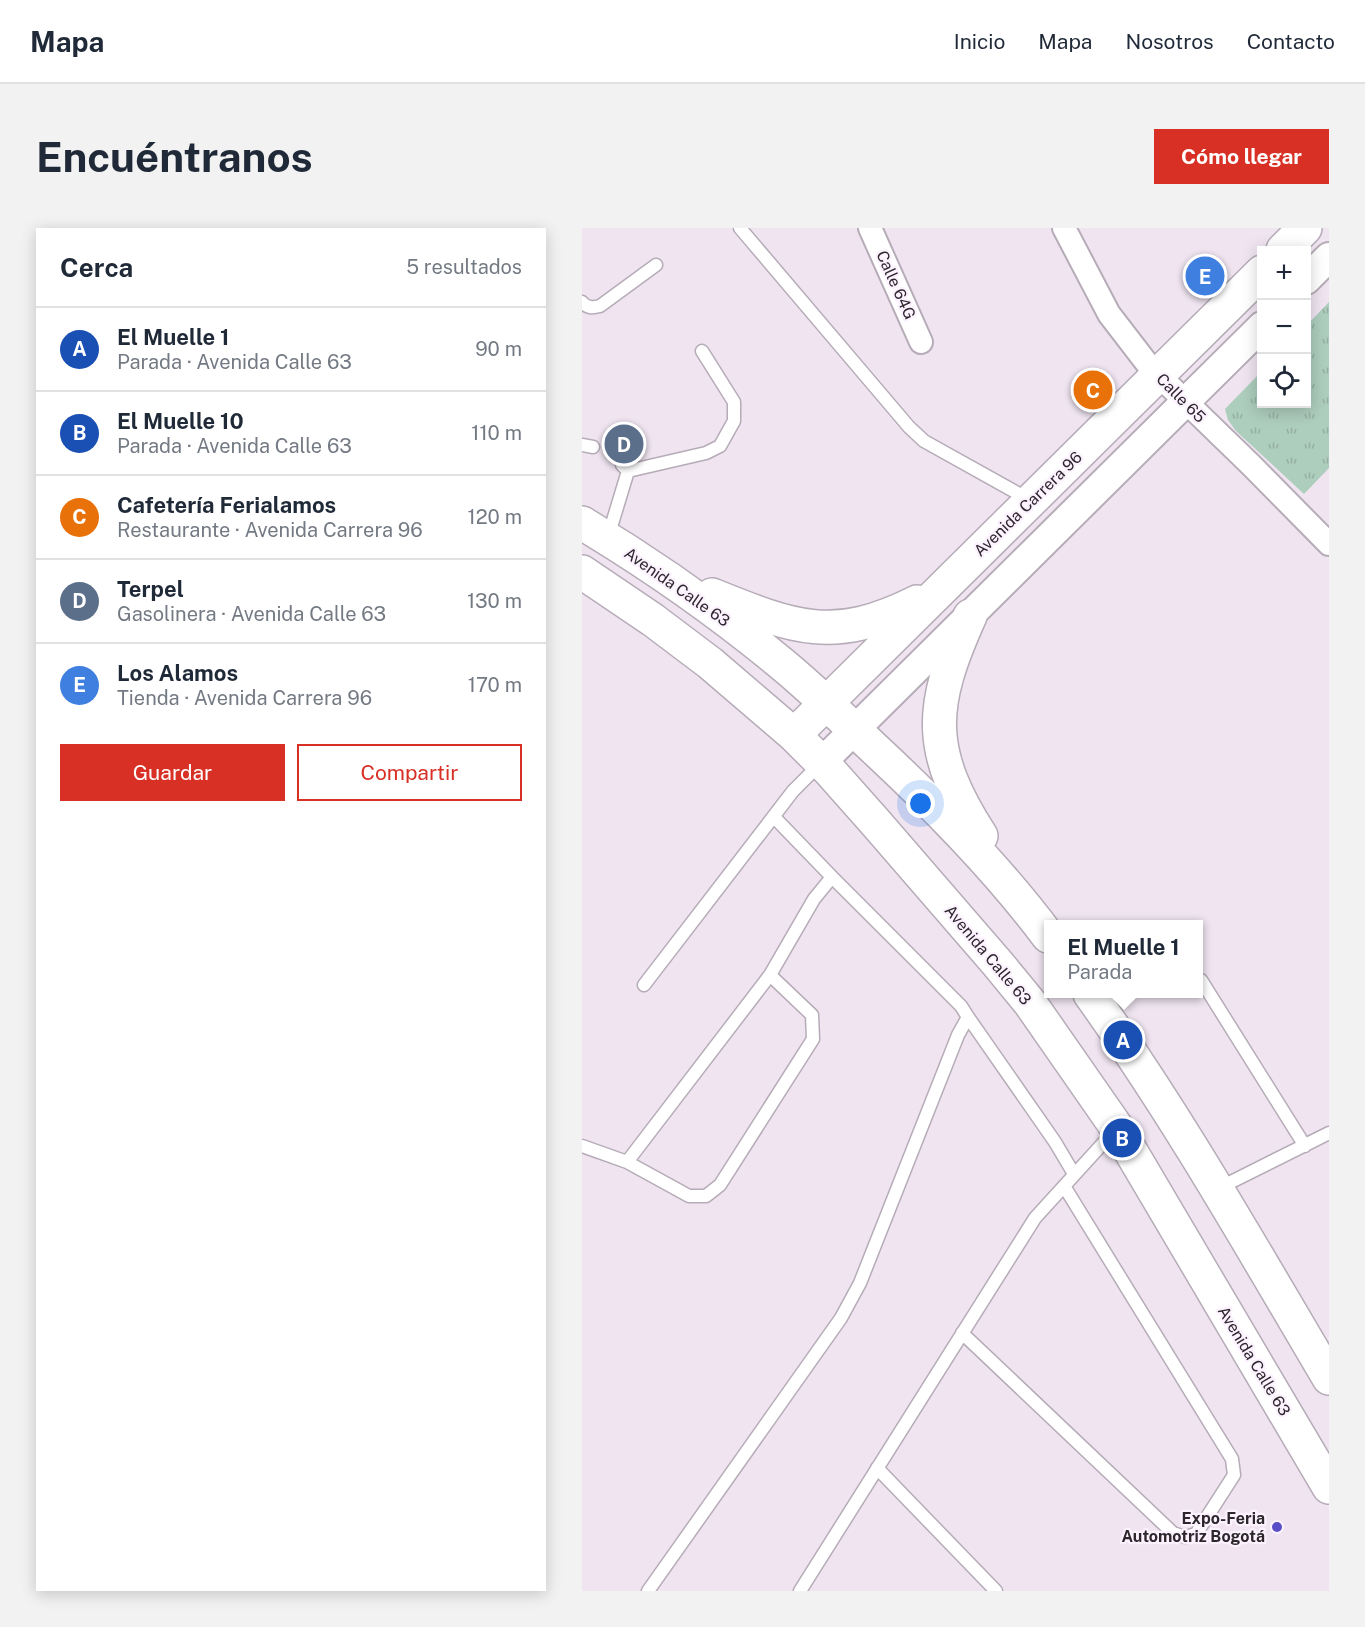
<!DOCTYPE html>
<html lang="es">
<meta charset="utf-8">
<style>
:root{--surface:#fff;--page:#f2f2f3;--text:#1f2937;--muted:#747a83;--line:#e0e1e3;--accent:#d93025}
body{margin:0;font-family:"Public Sans",sans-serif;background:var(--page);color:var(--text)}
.controls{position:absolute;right:18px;top:18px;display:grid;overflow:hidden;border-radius:0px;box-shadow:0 3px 15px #0003}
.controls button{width:54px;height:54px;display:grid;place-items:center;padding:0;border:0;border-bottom:2px solid var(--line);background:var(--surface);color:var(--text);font:30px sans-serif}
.you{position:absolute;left:339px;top:576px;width:21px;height:21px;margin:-15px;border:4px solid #fff;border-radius:50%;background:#1a73e8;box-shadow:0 0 0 9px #1a73e833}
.badge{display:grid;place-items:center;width:39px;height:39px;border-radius:50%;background:var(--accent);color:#fff;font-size:20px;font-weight:700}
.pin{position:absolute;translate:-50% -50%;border:3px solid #fff;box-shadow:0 2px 6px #0006}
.popup{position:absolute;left:462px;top:692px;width:159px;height:78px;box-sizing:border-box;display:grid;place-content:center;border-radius:0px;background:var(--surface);filter:drop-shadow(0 2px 4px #0005);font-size:20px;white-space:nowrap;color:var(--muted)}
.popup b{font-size:22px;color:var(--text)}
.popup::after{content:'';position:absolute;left:50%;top:100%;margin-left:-12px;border:12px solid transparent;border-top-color:var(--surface)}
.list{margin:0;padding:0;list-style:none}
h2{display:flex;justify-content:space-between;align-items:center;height:78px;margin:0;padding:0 24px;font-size:26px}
h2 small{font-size:20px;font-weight:400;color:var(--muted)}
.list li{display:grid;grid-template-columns:39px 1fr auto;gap:18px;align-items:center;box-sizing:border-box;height:84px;padding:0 24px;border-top:2px solid var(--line)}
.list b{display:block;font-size:22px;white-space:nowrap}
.list p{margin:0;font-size:20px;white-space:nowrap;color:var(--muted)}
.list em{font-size:20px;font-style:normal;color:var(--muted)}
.actions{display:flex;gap:12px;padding:18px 24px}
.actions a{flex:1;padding:14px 0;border:2px solid var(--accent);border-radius:0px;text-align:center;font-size:21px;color:var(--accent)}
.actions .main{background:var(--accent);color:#fff}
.icon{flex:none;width:33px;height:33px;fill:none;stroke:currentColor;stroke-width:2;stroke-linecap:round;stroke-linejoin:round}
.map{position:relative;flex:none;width:747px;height:1363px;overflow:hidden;border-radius:0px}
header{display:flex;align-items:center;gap:36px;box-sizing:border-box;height:84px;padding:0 30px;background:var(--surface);border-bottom:2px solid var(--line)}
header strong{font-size:28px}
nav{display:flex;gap:33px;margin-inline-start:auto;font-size:21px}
.intro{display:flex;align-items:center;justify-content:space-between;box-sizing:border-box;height:144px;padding:0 36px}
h1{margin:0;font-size:42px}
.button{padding:15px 27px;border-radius:0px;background:var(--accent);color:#fff;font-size:21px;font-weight:700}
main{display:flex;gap:36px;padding:0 36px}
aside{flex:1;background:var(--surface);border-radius:0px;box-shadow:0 3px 15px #0003}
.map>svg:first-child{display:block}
.grass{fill:url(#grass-tufts)}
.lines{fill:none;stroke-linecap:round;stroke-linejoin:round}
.service-casing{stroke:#b6acb8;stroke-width:15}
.minor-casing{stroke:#b6acb8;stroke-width:26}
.tertiary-casing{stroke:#b6acb8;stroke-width:32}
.secondary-casing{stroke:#b6acb8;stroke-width:36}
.service{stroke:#fff;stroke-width:12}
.minor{stroke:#fff;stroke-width:22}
.tertiary{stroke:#fff;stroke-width:28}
.secondary{stroke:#fff;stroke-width:33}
.poi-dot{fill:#5a4ec6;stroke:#fcf1fe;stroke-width:2}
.labels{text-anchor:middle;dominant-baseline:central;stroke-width:4.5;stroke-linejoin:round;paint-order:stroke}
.street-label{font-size:16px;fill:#2b272b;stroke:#fcf1fe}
.poi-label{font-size:16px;font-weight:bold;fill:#2b272b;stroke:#fcf1fe;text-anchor:end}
</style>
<header>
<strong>Mapa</strong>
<nav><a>Inicio</a><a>Mapa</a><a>Nosotros</a><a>Contacto</a></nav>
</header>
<div class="intro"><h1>Encuéntranos</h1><a class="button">Cómo llegar</a></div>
<main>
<aside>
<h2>Cerca<small>5 resultados</small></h2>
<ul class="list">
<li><span class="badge" style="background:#1a4fb4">A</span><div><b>El Muelle 1</b><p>Parada · Avenida Calle 63</p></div><em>90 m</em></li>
<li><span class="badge" style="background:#1a4fb4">B</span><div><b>El Muelle 10</b><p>Parada · Avenida Calle 63</p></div><em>110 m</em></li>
<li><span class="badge" style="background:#e8710a">C</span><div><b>Cafetería Ferialamos</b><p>Restaurante · Avenida Carrera 96</p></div><em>120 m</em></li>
<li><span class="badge" style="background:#5c6f8a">D</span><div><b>Terpel</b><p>Gasolinera · Avenida Calle 63</p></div><em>130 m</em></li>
<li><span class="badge" style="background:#3f7fe0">E</span><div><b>Los Alamos</b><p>Tienda · Avenida Carrera 96</p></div><em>170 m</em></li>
</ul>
<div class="actions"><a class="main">Guardar</a><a>Compartir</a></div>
</aside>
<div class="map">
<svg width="747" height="1363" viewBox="0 0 747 1363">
<defs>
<pattern id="grass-tufts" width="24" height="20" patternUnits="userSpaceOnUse" patternTransform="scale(1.5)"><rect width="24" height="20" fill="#adcdbd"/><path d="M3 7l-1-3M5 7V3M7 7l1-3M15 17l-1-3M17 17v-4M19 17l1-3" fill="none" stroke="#95b0a3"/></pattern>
</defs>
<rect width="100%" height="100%" fill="#efe4f0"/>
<path class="grass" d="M747,74V240L722,266L654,203L646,192L643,181L679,144L680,176H724L725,97Z"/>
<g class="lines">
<g class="service-casing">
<path id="service" d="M158,0L327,199L342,213L446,271
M0,74C5,80 10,80 18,78L74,37
M0,217L11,219
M46,243L124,225L138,218L152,193V174L120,123
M26,309L46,243L40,237
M619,752L723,918
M62,757L211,563L239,535
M386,789L473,914L492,946
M0,918L45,934L188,747L232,671L250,649L192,589
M45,934L107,968H124L138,957L231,811L230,787L188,747
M637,960L747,905
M380,1105L591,1305L603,1309L614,1306L652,1247L650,1231L482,958
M295,1240L414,1363
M66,1363L259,1090L278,1055L376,807L386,789L379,778L250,649
M218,1363L453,990L534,901"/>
</g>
<g class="minor-casing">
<path id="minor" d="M288,0L339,114
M482,0L527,86L567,138L669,237L747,316"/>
</g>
<g class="tertiary-casing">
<path id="tertiary" d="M724,52L747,29
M240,534L680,98"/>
</g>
<g class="secondary-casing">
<path id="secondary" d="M701,22L723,0
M0,295C70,337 137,384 200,436C234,464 265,495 297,525C357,581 416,641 466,708
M0,344L71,392L128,435L212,507L247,542L294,595L416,736L448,775L535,900L747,1259
M130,367C212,400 251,416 335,374
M388,388C347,479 344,522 399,608
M212,507L680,44
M508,766C596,889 670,1020 747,1150"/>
</g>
<use href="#service" class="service"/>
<use href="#minor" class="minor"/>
<use href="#tertiary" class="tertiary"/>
<use href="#secondary" class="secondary"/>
</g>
<circle class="poi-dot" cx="695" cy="1299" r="6"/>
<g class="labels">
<g class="street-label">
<text transform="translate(314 57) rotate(66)">Calle 64G</text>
<text transform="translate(599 170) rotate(45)">Calle 65</text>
<text transform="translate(446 276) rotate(-44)">Avenida Carrera 96</text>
<text transform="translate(95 359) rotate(35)">Avenida Calle 63</text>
<text transform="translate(406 727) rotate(50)">Avenida Calle 63</text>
<text transform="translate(672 1133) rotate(59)">Avenida Calle 63</text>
</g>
<g class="poi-label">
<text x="683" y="1290">Expo-Feria<tspan x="683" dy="18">Automotriz Bogotá</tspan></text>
</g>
</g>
</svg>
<div class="controls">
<button>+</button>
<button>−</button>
<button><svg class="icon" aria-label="locate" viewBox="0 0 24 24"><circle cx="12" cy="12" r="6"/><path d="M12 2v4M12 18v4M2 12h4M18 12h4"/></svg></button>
</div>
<div class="you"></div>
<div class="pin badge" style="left:541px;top:812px;background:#1a4fb4">A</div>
<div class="popup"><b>El Muelle 1</b>Parada</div>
<div class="pin badge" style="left:540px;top:910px;background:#1a4fb4">B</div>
<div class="pin badge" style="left:511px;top:162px;background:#e8710a">C</div>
<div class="pin badge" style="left:42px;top:216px;background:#5c6f8a">D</div>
<div class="pin badge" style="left:623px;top:48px;background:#3f7fe0">E</div>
</div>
</main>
